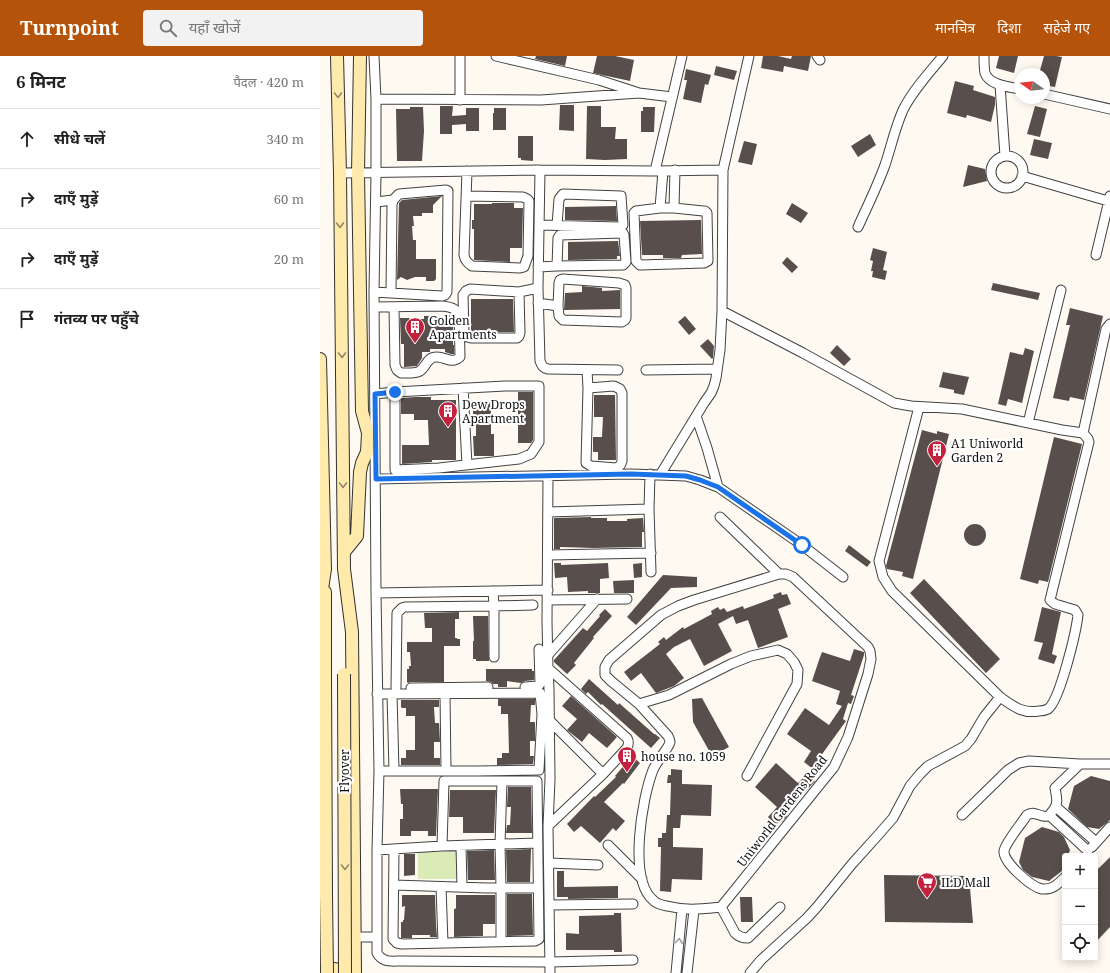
<!DOCTYPE html>
<html lang="hi">
<meta charset="utf-8">
<style>
:root{--surface:#fff;--page:#f2f2f2;--text:#222;--muted:#767676;--line:#e0e0e0;--accent:#b45309}
body{margin:0;font-family:"Noto Serif","Noto Sans Devanagari",serif;background:var(--page);color:var(--text)}
.controls{position:absolute;right:12px;bottom:12px;display:grid;overflow:hidden;border-radius:4px;box-shadow:0 2px 10px #0003}
.controls button{width:36px;height:36px;display:grid;place-items:center;padding:0;border:0;border-bottom:1px solid var(--line);background:var(--surface);color:var(--text);font:20px sans-serif}
.compass{position:absolute;left:694px;top:12px;width:36px;height:36px;border-radius:50%;background:var(--surface);box-shadow:0 2px 10px #0003;rotate:284deg}
.stop{position:absolute;width:12px;height:12px;margin:-9px;border:3px solid #1a73e8;border-radius:50%;background:#fff}
.stop.end{background:#1a73e8;border-color:#fff;box-shadow:0 1px 4px #0008}
.list{margin:0;padding:0;list-style:none}
h2{display:flex;justify-content:space-between;align-items:center;height:52px;margin:0;padding:0 16px;font-size:17px}
h2 small{font-size:13px;font-weight:400;color:var(--muted)}
.list li{display:grid;grid-template-columns:26px 1fr auto;gap:12px;align-items:center;box-sizing:border-box;height:60px;padding:0 16px;border-top:1px solid var(--line)}
.list b{display:block;font-size:15px;white-space:nowrap}
.list em{font-size:13px;font-style:normal;color:var(--muted)}
.icon{flex:none;width:22px;height:22px;fill:none;stroke:currentColor;stroke-width:2;stroke-linecap:round;stroke-linejoin:round}
.map{position:relative;flex:none;width:790px;height:917px;overflow:hidden}
header{display:flex;align-items:center;gap:24px;box-sizing:border-box;height:56px;padding:0 20px;background:var(--accent);color:#fff}
header strong{font-size:19px}
nav{display:flex;gap:22px;margin-inline-start:auto;font-size:14px}
.search{width:280px;height:36px;background:var(--page);display:flex;align-items:center;gap:10px;box-sizing:border-box;padding:0 14px;border-radius:4px;color:var(--muted);font-size:15px}
main{display:flex}
aside{flex:1;background:var(--surface)}
.map>svg:first-child{display:block}
.green{fill:#daebb8}
.building{fill:#584e4b}
.lines{fill:none;stroke-linecap:round;stroke-linejoin:round}
.street-casing{stroke:#424242;stroke-width:11}
.secondary-casing{stroke:#313131;stroke-width:14}
.street{stroke:#fff;stroke-width:9}
.secondary{stroke:#ffeaac;stroke-width:12}
.secondary-bridge-casing{stroke:#313131;stroke-width:14;stroke-linecap:butt}
.secondary-bridge{stroke:#ffeaac;stroke-width:12}
.oneway{stroke:#938765}
.oneway2{stroke:#9f9f9f}
.route{stroke:#1a73e8;stroke-width:5}
.labels{text-anchor:middle;dominant-baseline:central;stroke-width:4;stroke-linejoin:round;paint-order:stroke}
.poi-label{font-size:12px;fill:#0f0f0f;stroke:#fff;text-anchor:start}
.street-label{font-size:12px;fill:#0f0f0f;stroke:#fff}
</style>
<header>
<strong>Turnpoint</strong>
<div class="search"><svg class="icon" aria-label="search" viewBox="0 0 24 24"><circle cx="10" cy="10" r="6"/><path d="M15 15l6 6"/></svg>यहाँ खोजें</div>
<nav><a>मानचित्र</a><a>दिशा</a><a>सहेजे गए</a></nav>
</header>
<main>
<aside>
<h2>6 मिनट<small>पैदल · 420 m</small></h2>
<ul class="list">
<li><svg class="icon" aria-label="ahead" viewBox="0 0 24 24"><path d="M12 20V5M6 11l6-6 6 6"/></svg><div><b>सीधे चलें</b></div><em>340 m</em></li>
<li><svg class="icon" aria-label="right" viewBox="0 0 24 24"><path d="M7 20v-9h11M14 6l5 5-5 5"/></svg><div><b>दाएँ मुड़ें</b></div><em>60 m</em></li>
<li><svg class="icon" aria-label="right" viewBox="0 0 24 24"><path d="M7 20v-9h11M14 6l5 5-5 5"/></svg><div><b>दाएँ मुड़ें</b></div><em>20 m</em></li>
<li><svg class="icon" aria-label="arrive" viewBox="0 0 24 24"><path d="M6 21V4h12l-3 4 3 4H6"/></svg><div><b>गंतव्य पर पहुँचे</b></div></li>
</ul>
</aside>
<div class="map">
<svg width="790" height="917" viewBox="0 0 790 917">
<rect width="100%" height="100%" fill="#fffaf1"/>
<path class="green" d="M98,796H137V823H98Z"/>
<path class="building" d="M216,0H247L245,10L215,3Z
M277,0H295L314,4L310,25L273,17Z
M443,0H458L471,3L472,0H491L488,15L464,10L463,16L441,12Z
M679,0H698L694,17L676,12Z
M724,0H736L742,1L735,31L724,29V18H719Z
M396,10L417,15L414,24L394,19Z
M366,13L391,19L388,29L385,28L381,47L363,43L367,24H364Z
M635,25L654,30L653,34L675,41V49L671,66L647,59L646,62L627,57Z
M240,49H254V75L239,74Z
M120,50H133L132,60L146,59V52H159V75H146V68L132,69V78H120Z
M267,50H281V71H296L295,83H307V103L285,104L266,103Z
M715,50L727,53L720,81L707,78Z
M90,51H103L104,75L102,105H77L76,53H90Z
M323,51H335L334,76H321V55H323Z
M174,52H186V74H173V57H174Z
M550,78L556,89L538,101L531,90Z
M198,80H213V105L201,104V102H198Z
M714,83L732,87L728,103L710,99Z
M424,85L437,88L432,109L418,106Z
M648,109L665,113L667,125L643,131Z
M122,140L113,149V157H102V160H93L94,170H92L93,184H96V203H116V223L114,225H106V221H95L87,224L81,221L77,224L79,147L82,144Z
M172,147H194V152H203L202,192H190V206L154,204V173H152V164H154V148H172Z
M472,147L488,157L481,167L466,158Z
M296,150L297,165L245,164V151Z
M381,164L382,198L362,199L361,202H343V199H322L320,165Z
M298,185L300,200H297V203L248,204V186Z
M553,192L567,196L563,214L567,215L565,224L552,221L553,215H551L553,205L550,204Z
M467,201L478,211L472,217L462,207Z
M673,227L720,237L718,244L671,234Z
M262,230L282,232V235L300,234V253L244,254L245,237L262,236Z
M151,243H193L194,276H151Z
M750,252L783,260L764,344L750,341L749,345L733,342L750,269H746Z
M127,259L133,260V289H134V298H131L125,296V293H110V296H102V302L97,310L84,311V288H81L80,262H89L90,263H104V260H114V262H127Z
M365,260L376,273L369,279L358,266Z
M388,283L394,290L393,302L392,303L380,290Z
M517,289L531,303L524,310L510,297Z
M705,292L714,295L702,347L688,343L686,350L678,348L690,296L703,299Z
M623,316L649,321L644,339L634,337V334L619,331Z
M198,336H213V384L211,387H198Z
M274,339H295L296,404H278V396H273V381H282L283,361H274Z
M95,341H111V344H136V404H112V406L82,408V389H109L108,366V364H94V358H81V342Z
M153,346H171V378H174V400H154L153,380H156V366H153Z
M602,374L617,378V375L629,378L593,523L582,520L583,516L567,513L566,510Z
M734,381L762,388L728,526L719,524L718,528L700,523Z
M271,461V462H287V465H307V463L323,462L324,476H322V491L274,492L240,491V493H234V462Z
M644 479a11 11 0 1 1 22 0a11 11 0 1 1-22 0Z
M529,489L551,506L547,511L525,495Z
M234,507H241V509L288,507L289,522L280,523V537H268V535L248,536L247,521L235,522Z
M322,507V521L314,522L313,508Z
M343,519L377,521V531L351,532L316,569L307,561Z
M604,523L680,603L666,617L590,537Z
M314,524V537H294L293,525Z
M461,536L462,539L467,538L471,548L458,553L468,581L438,592L428,564L416,568L413,560L398,568L412,595L384,610L370,583L354,591L346,598L364,622L354,630L336,637L321,617L311,625L304,616L340,588L338,586L344,581L346,584L363,571L364,573L392,558L391,555L398,551L400,554L404,552L407,556L423,550L424,553L454,542L453,539Z
M722,551L741,556L732,598L737,600L734,608L718,603L723,587L714,585Z
M285,553L292,560L273,581L274,582L254,607L256,609L247,618L234,606V604L263,572L267,575L280,560L279,559Z
M139,556V563H135V582H137V583H140V590H124V626H91L88,627L87,626V613H89V610H91L90,596H87V586H112V572H105L104,557Z
M153,560H168L169,605H156V603H153V585H154Z
M534,593L544,596V599L531,639L534,640L531,648L528,647L523,663L526,665L500,701L503,703L499,710L496,708L493,713L484,706L491,695L467,678L485,652L509,669L522,650L516,648L520,635L492,625L499,604L502,596L530,605Z
M166,613H212V615H214V624L205,625L201,627L187,625V631H178V628H173L171,626L166,625Z
M269,623L298,649L299,647L334,678H335L340,682L331,692L282,648L281,649L268,636L266,638L261,633Z
M251,640L297,681L287,692L269,677L262,686L247,674L257,663L242,650Z
M382,642L409,691L392,700L373,666L372,643Z
M178,643H215V649H211L210,666H215V685H210V700H214L213,708L177,709V702H182V697H189L188,658H181V650H178Z
M81,644H119V651H114L115,667H119L120,686H114V702H120V709H81V702H86V694H95V660H86V652H82L81,651Z
M312,700L320,707L304,728L303,727L284,746L305,765L296,775L293,772L280,787L261,770L254,776L247,768L274,740L275,741L296,721L295,720Z
M456,707L478,727L487,718L495,725L465,758L467,760L462,766L460,765L456,769L448,761L457,751L435,731Z
M351,713L362,714V728L392,729L391,760L361,759L360,772H353V791L383,792L382,824L352,823L351,836L340,835L341,791H338V782H342V777H346L347,759H350L351,727H347L348,719H351Z
M771,720L790,725V764L779,773L767,771L748,753L754,730Z
M188,731H211L212,777H186L187,769H190L191,751H187Z
M80,733H118L116,780H108V775H91V780H80V763H83V748H81Z
M130,734H176L174,777H143V761H129Z
M722,771L739,776L744,781L750,794L748,800H745V807L743,814L729,825L712,821L703,814L699,806L705,782Z
M211,793L210,826H187L186,794Z
M174,794L175,824H148L147,795Z
M84,798H95V819L84,820Z
M790,801V871L775,887V816Z
M237,815H244V831L298,830V842L248,843V841H237Z
M564,819L649,820L653,867L565,866Z
M187,838H212L213,879L187,880Z
M82,839H115L116,869L117,881H110V879H92V882H81V866H83V864H84L85,850L82,851Z
M136,839H175V868H163V880L134,881V853H135L136,852Z
M420,841H432L433,866H421Z
M294,857H301L302,896H294V894H246V877L259,878V860L294,859Z"/>
<g class="lines">
<g class="street-casing">
<path id="street" d="M54,0L56,43V117L54,236L56,537L59,715L57,794V897C63,907 70,905 81,905L230,906L313,904
M140,0V44
M176,0L279,24L319,37L352,41
M497,0L500,4
M664,0C664,5 664,12 665,17C669,29 689,31 700,33
M680,29L685,100
M724,38L790,53
M56,43L221,44L319,37
M671 116a16 16 0 1 1 32 0a16 16 0 1 1-32 0Z
M220,114L218,232L220,305C222,310 223,312 228,313L298,314
M335,115L362,0
M20,117L220,114L335,115L403,114
M702,120L788,145
M146,140L203,141L207,143L209,145L208,200L204,211L200,212L152,210C148,207 145,205 144,199C145,171 146,143 147,115
M56,146L73,144L72,149L71,236
M340,152L343,115
M354,152H340L316,155L314,157L316,205L320,209L384,207L388,205L387,157L385,155H383L354,152L355,114
M219,169L300,171L303,169L301,140L243,138L239,143L237,169
M538,171C547,151 557,131 565,109C571,91 575,72 583,54C593,34 609,17 623,0
M776,199L790,140
M218,211L237,210L238,182L240,179L301,177H303L304,179L306,206L303,209L237,210
M54,236L122,240L125,239L127,236L128,135L126,134L79,138L73,144
M199,236L200,277L199,280L197,282H151L147,281L144,278L143,239L146,235L150,233L199,236L218,232
M218,247L238,250L239,260L243,264L302,266L305,264L306,262V232L305,229L299,227L243,223L240,224L239,227L238,250
M54,251L123,250C130,251 135,252 139,258L140,301C131,309 125,300 116,301C107,301 106,311 100,315C94,318 87,317 81,317L77,314L75,309L74,251
M402,255L483,297L574,347L591,350L642,353L742,374L763,377L768,383L769,386L730,544L735,548L755,554L758,559C756,576 740,644 728,653C726,654 722,655 719,655C702,658 693,650 680,641L664,661L651,683L645,690L608,710L600,718L590,730L573,762L559,778L532,808L497,851L487,862L441,904L430,917
M267,314L268,332L266,407L271,410L296,412C300,410 301,409 302,405V337L300,333L294,330L268,332
M326,314L397,313
M143,332L147,409
M55,338L75,336V414L119,412L199,403L211,398L219,386V330H185L75,336
M599,351L559,505L563,521L572,535L680,641
M376,360L387,392L398,431
M708,367L741,234
M763,377L786,273L790,268
M330,418L329,453L331,516
M340,419L384,347L391,337L394,330L396,322L400,294L402,255L403,114L429,0
M228,420L227,566L228,612L229,633L230,723L228,770L230,917
M56,423L311,418L366,420L380,424L398,431L482,489L523,521
M228,456L329,453
M400,461L459,518
M228,499L331,497
M459,518H466L473,521L548,591L550,595L551,603L548,618L528,681L514,711L401,851C381,853 367,855 347,850C342,849 336,848 333,844C308,823 322,742 333,714C336,706 349,692 350,686C350,684 349,682 348,680L319,648L291,625L285,619V611L289,604L341,559L358,550L374,544Z
M56,537L228,534
M228,544L307,543
M228,599L277,543
M174,601V550L213,549
M205,631L218,630L220,628L219,593
M76,632L77,557L82,552L85,551L174,550L173,535
M91,632L168,631
M57,638L220,637L222,658L219,714L157,715H59
M72,638L74,715
M125,638L126,715
M319,648L349,639L411,608L431,600L458,594L467,598L474,606L478,614L477,628L427,720
M229,664L283,718
M736,751L776,786
M642,759L688,714L699,707L709,705L760,708H790
M729,759L768,795
M228,770L283,718L307,692C309,688 309,686 307,682L228,612
M288,789L322,823
M141,790L142,831
M772,791L790,771
M74,793L73,883L77,887L82,888L215,885L219,883L217,725H124L122,790
M57,794L122,790L217,787
M229,807L278,809
M745,821C738,828 733,834 722,833C711,831 683,806 684,795C685,787 702,767 707,759C713,755 717,759 723,760C727,761 729,760 731,757C739,748 737,743 735,732L760,708
M74,829L167,832H218
M121,831L123,887
M230,849L313,848
M401,851L415,877C419,881 422,882 428,882L460,851
M34,881H57
M181,885V832L180,788L182,725
M356,917L362,853
M367,917L374,854"/>
</g>
<g class="secondary-casing">
<path id="secondary" d="M17,0L20,117L24,513L32,576L35,917
M0,303L5,513L0,546
M24,496L37,480L40,416L42,407L47,396L48,377L42,355L38,117L40,0
M5,536V617
M0,903L7,912L20,914L30,908L31,904"/>
</g>
<use href="#street" class="street"/>
<use href="#secondary" class="secondary"/>
<g class="secondary-bridge-casing">
<path id="secondary-bridge" d="M5,617L6,838L7,917
M24,618L25,917"/>
</g>
<use href="#secondary-bridge" class="secondary-bridge"/>
</g>
<defs><path id="oneway-chevron" d="M-2-3.5L2.5 0L-2 3.5" fill="none" stroke-width="1.6" stroke-linecap="round" stroke-linejoin="round"/></defs>
<g class="oneway">
<use href="#oneway-chevron" transform="translate(18 39) rotate(89)"/>
<use href="#oneway-chevron" transform="translate(20 169) rotate(89)"/>
<use href="#oneway-chevron" transform="translate(22 299) rotate(89)"/>
<use href="#oneway-chevron" transform="translate(23 429) rotate(89)"/>
<use href="#oneway-chevron" transform="translate(25 811) rotate(90)"/>
</g>
<use class="oneway2" href="#oneway-chevron" transform="translate(359 885) rotate(-85)"/>
<g class="lines">
<path class="route" d="M75,336L55,338L56,423L311,418L366,420L380,424L398,431L482,489"/>
</g>
<defs>
<g id="building-pin" transform="scale(1)"><path d="M0 17L-7.5 6A9.5 9.5 0 1 1 7.5 6Z" fill="#c4213f" stroke="#fff"/><path d="M-4-6H4V6H1V3H-1V6H-4ZM-2.5-4.3h1.7v1.8h-1.7ZM.8-4.3h1.7v1.8H.8ZM-2.5-1h1.7V.8h-1.7ZM.8-1h1.7V.8H.8Z" fill="#fff"/></g>
<g id="supermarket-pin" transform="scale(1)"><path d="M0 17L-7.5 6A9.5 9.5 0 1 1 7.5 6Z" fill="#c4213f" stroke="#fff"/><path d="M-6-5.5h2.5l.6 2H6L4.5 2H-2.5L-4.4-4H-6ZM-1.5 3.2a1.3 1.3 0 1 0 .1 0ZM3 3.2a1.3 1.3 0 1 0 .1 0Z" fill="#fff"/></g>
</defs>
<g fill-rule="evenodd">
<use href="#building-pin" x="95" y="271"/>
<use href="#building-pin" x="128" y="355"/>
<use href="#building-pin" x="617" y="394"/>
<use href="#building-pin" x="307" y="700"/>
<use href="#supermarket-pin" x="607" y="826"/>
</g>
<g class="labels">
<g class="poi-label">
<text x="109" y="264">Golden<tspan x="109" dy="14">Apartments</tspan></text>
<text x="142" y="348">Dew Drops<tspan x="142" dy="14">Apartment</tspan></text>
<text x="631" y="387">A1 Uniworld<tspan x="631" dy="14">Garden 2</tspan></text>
<text x="321" y="700">house no. 1059</text>
<text x="621" y="826">ILD Mall</text>
</g>
<g class="street-label">
<text transform="translate(24 715) rotate(-90)">Flyover</text>
<text transform="translate(462 755) rotate(-52)">Uniworld Gardens Road</text>
</g>
</g>
</svg>
<div class="controls">
<button>+</button>
<button>−</button>
<button><svg class="icon" aria-label="locate" viewBox="0 0 24 24"><circle cx="12" cy="12" r="6"/><path d="M12 2v4M12 18v4M2 12h4M18 12h4"/></svg></button>
</div>
<svg class="compass" viewBox="-18 -18 36 36"><path d="M0-13l5 13h-10z" fill="#e53935"/><path d="M0 13l5-13h-10z" fill="#767676"/></svg>
<div class="stop" style="left:482px;top:489px"></div>
<div class="stop end" style="left:75px;top:336px"></div>
</div>
</main>
